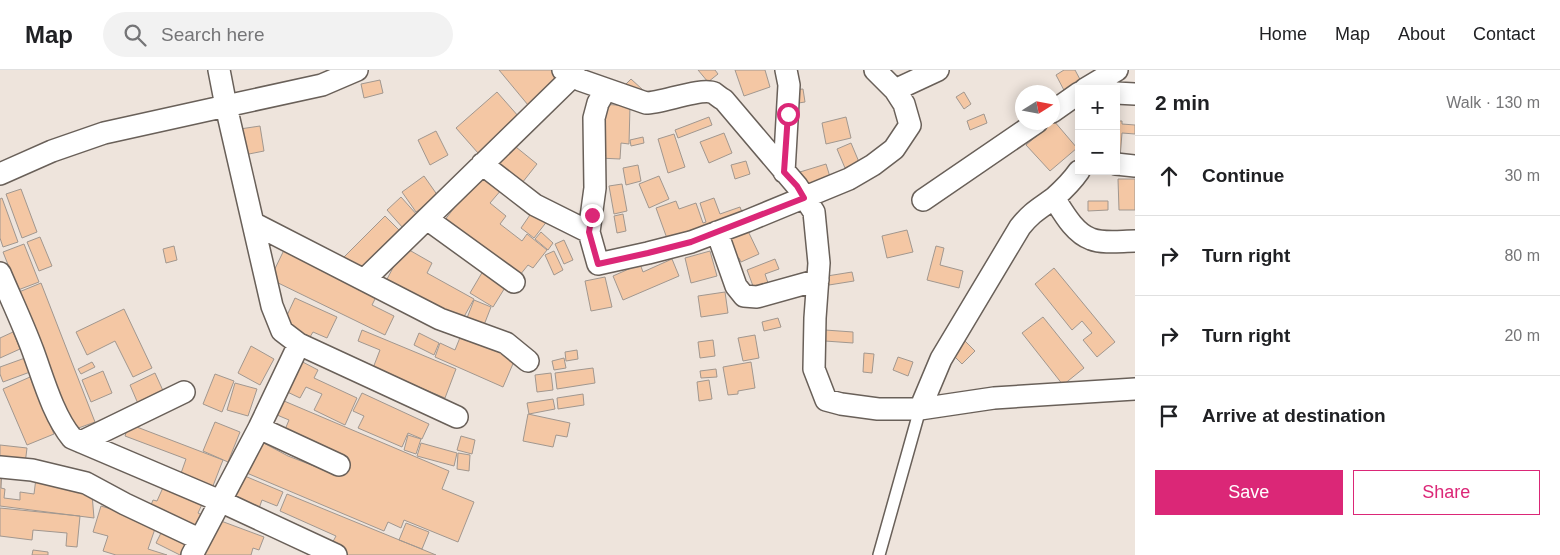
<!DOCTYPE html>
<meta charset="utf-8">
<style>
:root{--surface:#fff;--page:#f2f2f2;--text:#202124;--muted:#757577;--line:#e0e0e0;--accent:#db2777}
body{margin:0;font-family:Arial,sans-serif;background:var(--page);color:var(--text)}
.controls{position:absolute;right:15px;top:15px;display:grid;overflow:hidden;border-radius:0px;box-shadow:0 2px 12px #0003}
.controls button{width:45px;height:45px;display:grid;place-items:center;padding:0;border:0;border-bottom:1px solid var(--line);background:var(--surface);color:var(--text);font:25px sans-serif}
.compass{position:absolute;left:1015px;top:15px;width:45px;height:45px;border-radius:50%;background:var(--surface);box-shadow:0 2px 12px #0003;rotate:79deg}
.stop{position:absolute;width:15px;height:15px;margin:-11px;border:4px solid #db2777;border-radius:50%;background:#fff}
.stop.end{background:#db2777;border-color:#fff;box-shadow:0 1px 5px #0008}
.list{margin:0;padding:0;list-style:none}
h2{display:flex;justify-content:space-between;align-items:center;height:65px;margin:0;padding:0 20px;font-size:21px}
h2 small{font-size:16px;font-weight:400;color:var(--muted)}
.list li{display:grid;grid-template-columns:32px 1fr auto;gap:15px;align-items:center;box-sizing:border-box;height:80px;padding:0 20px;border-top:1px solid var(--line)}
.list b{display:block;font-size:19px;white-space:nowrap}
.list em{font-size:16px;font-style:normal;color:var(--muted)}
.actions{display:flex;gap:10px;padding:15px 20px}
.actions a{flex:1;padding:11px 0;border:1px solid var(--accent);border-radius:0px;text-align:center;font-size:18px;color:var(--accent)}
.actions .main{background:var(--accent);color:#fff}
.icon{flex:none;width:28px;height:28px;fill:none;stroke:currentColor;stroke-width:2;stroke-linecap:round;stroke-linejoin:round}
.map{position:relative;flex:none;width:1135px;height:485px;overflow:hidden}
header{display:flex;align-items:center;gap:30px;box-sizing:border-box;height:70px;padding:0 25px;background:var(--surface);border-bottom:1px solid var(--line)}
header strong{font-size:24px}
nav{display:flex;gap:28px;margin-inline-start:auto;font-size:18px}
.search{width:350px;height:45px;background:var(--page);display:flex;align-items:center;gap:12px;box-sizing:border-box;padding:0 18px;border-radius:28px;color:var(--muted);font-size:19px}
main{display:flex}
aside{flex:1;background:var(--surface)}
.map>svg:first-child{display:block}
.building{fill:#f4c7a4;stroke:#a1978f}
.lines{fill:none;stroke-linecap:round;stroke-linejoin:round}
.lane-casing{stroke:#696059;stroke-width:14}
.street-casing{stroke:#696059;stroke-width:24}
.lane{stroke:#fff;stroke-width:11}
.street{stroke:#fff;stroke-width:21}
.route{stroke:#db2777;stroke-width:6}
</style>
<header>
<strong>Map</strong>
<div class="search"><svg class="icon" aria-label="search" viewBox="0 0 24 24"><circle cx="10" cy="10" r="6"/><path d="M15 15l6 6"/></svg>Search here</div>
<nav><a>Home</a><a>Map</a><a>About</a><a>Contact</a></nav>
</header>
<main>
<div class="map">
<svg width="1135" height="485" viewBox="0 0 1135 485">
<rect width="100%" height="100%" fill="#eee4dc"/>
<path class="building" d="M499,0H556L560,4L528,35Z
M698,0H715L718,4L708,12Z
M735,0H765L770,17L744,26Z
M1064,0H1075L1083,15L1066,24L1056,5Z
M631,9L643,20L637,27L625,15Z
M380,10L383,23L364,28L361,14Z
M803,19L805,32L792,34L791,20Z
M497,22L519,47L478,83L456,58Z
M964,22L971,34L964,39L956,27Z
M602,34L630,36L629,74L621,73L620,89L599,88Z
M984,44L987,53L970,60L967,51Z
M709,47L712,55L678,68L675,60Z
M846,47L851,68L826,74L822,53Z
M1054,51L1077,78L1050,101L1026,75Z
M1116,51H1122V54L1135,55V64L1122,63L1120,88H1116Z
M260,56L264,81L244,85L240,59Z
M436,61L448,85L430,95L418,70Z
M724,63L732,83L709,93L700,72Z
M674,64L685,97L668,103L658,69Z
M643,67L644,73L631,76L630,70Z
M511,73L537,94L522,113L496,91Z
M851,73L859,92L845,98L837,79Z
M746,91L750,104L735,109L731,95Z
M826,94L831,110L805,119L800,102Z
M638,95L641,111L626,115L623,98Z
M482,102L502,119L490,133L506,146L500,154L522,171L527,164L547,180L533,198L528,195L516,210L444,151Z
M424,106L438,126L416,142L402,122Z
M659,106L669,129L649,138L639,114Z
M1118,109H1135V140H1119Z
M622,114L627,141L614,144L609,116Z
M21,119L37,162L22,168L6,124Z
M401,127L418,146L403,158L387,140Z
M2,128L18,172L3,177L0,168V129Z
M714,128L720,144L740,137L744,147L669,174L656,138L676,131L679,139L696,133L703,153L706,152L700,133Z
M1088,131H1108V140L1088,141Z
M534,139L548,150L534,168L521,158Z
M623,144L626,161L617,163L614,146Z
M385,146L402,163L361,203L340,191Z
M907,160L913,182L887,188L882,166Z
M748,161L759,184L741,192L739,188L731,192L723,173Z
M541,162L553,173L548,180L535,169Z
M40,167L52,196L39,201L27,172Z
M564,170L573,190L564,194L555,174Z
M24,174L39,212L18,220L3,182Z
M174,176L177,190L166,193L163,179Z
M936,176L944,178L940,195L963,201L959,218L927,210Z
M404,177L432,193L427,203L474,229L461,252L386,211Z
M284,180L377,225L372,235L394,246L385,265L270,209Z
M554,181L563,200L554,205L545,185Z
M710,181L717,206L691,213L685,188Z
M672,189L679,206L623,230L613,206L640,194L643,202Z
M775,189L779,199L765,204L770,219L756,224L747,200Z
M1054,198L1115,272L1097,287L1083,270L1092,263L1082,251L1072,260L1035,214Z
M483,201L506,216L493,237L470,223Z
M852,202L854,211L829,215L827,206Z
M605,207L612,237L591,241L585,211Z
M41,213L95,352L73,360L19,222Z
M725,222L728,243L701,247L698,226Z
M295,228L337,247L327,268L313,262L310,267L283,254Z
M474,230L491,237L484,255L467,248Z
M124,239L152,298L133,307L115,271L87,285L76,262Z
M1043,247L1084,298L1063,315L1022,263Z
M778,248L781,257L764,261L762,252Z
M362,260L456,299L445,328L373,298L380,280L358,271Z
M825,260L853,262V273L825,271Z
M13,262L20,279L0,288V268Z
M419,263L439,273L434,285L414,275Z
M461,265L515,289L503,317L435,287L440,273L455,280Z
M755,265L759,288L743,291L738,268Z
M962,268L975,281L962,294L949,281Z
M713,270L715,286L700,288L698,272Z
M251,276L274,289L260,315L238,303Z
M577,280L578,289L566,291L565,282Z
M864,283L874,284L872,303L863,302Z
M898,287L913,292L908,306L893,300Z
M25,288L30,302L3,312L0,304V297Z
M295,288L318,300L314,308L357,328L345,355L314,340L322,324L306,317L300,328L281,319Z
M564,288L566,298L554,300L552,291Z
M92,292L95,297L81,304L78,299Z
M751,292L755,318L738,321V324L728,325L723,297Z
M593,298L595,313L557,319L555,303Z
M716,299L717,307L701,308L700,301Z
M103,301L112,323L91,332L82,310Z
M155,303L165,325L139,336L130,315Z
M551,303L553,320L537,322L535,305Z
M215,304L234,311L222,342L203,334Z
M30,307L54,364L27,375L3,319Z
M709,310L712,329L699,331L697,312Z
M235,313L257,319L248,346L227,340Z
M362,323L429,354L422,369L408,363L402,377L358,358L364,346L353,341Z
M583,324L584,335L558,339L557,328Z
M277,328L449,401L442,419L474,432L458,472L404,450L401,458L388,452L384,461L242,401L258,370L288,386L340,406L348,387L306,369L284,362L289,350L270,342Z
M553,329L555,339L529,344L527,333Z
M528,344L570,353L567,367L556,365L553,377L523,371Z
M215,352L240,362L228,392L203,381Z
M129,354L223,390L211,421L179,409L186,389L125,366Z
M408,365L421,369L416,384L404,380Z
M461,366L475,370L472,384L457,380Z
M421,373L457,383L454,396L417,386Z
M0,375L27,378L25,394L0,391Z
M458,383L470,385L469,401L457,399Z
M0,401H2L1,418L5,419L4,428L20,430V422L34,424L36,408L92,424L94,448L0,436Z
M240,404L283,422L277,436L262,430L257,444L227,432Z
M165,413L204,430L198,443L202,445L195,460L149,440L153,430L157,431Z
M287,424L436,485H343L329,479L336,466L280,441Z
M101,436L157,453L148,479L167,485H116L103,481L108,466L93,462Z
M0,438L80,446L77,477L66,476L67,463L33,460L32,470L0,466Z
M213,448L264,467L259,480L253,478L251,485H196Z
M406,453L429,462L422,479L399,470Z
M163,459L187,471L180,485L156,473Z
M33,480L48,482V485H32Z"/>
<g class="lines">
<g class="lane-casing">
<path id="lane" d="M879,485L920,339"/>
</g>
<g class="street-casing">
<path id="street" d="M219,0L226,36L322,15L357,0
M563,0L580,10L646,33C662,33 702,17 714,23C717,25 720,28 724,30L797,116L814,142L819,193L815,248L814,299L826,330L841,334L878,339H920L994,328L1135,319
M606,19L598,33L594,48L595,118L589,162L598,194L648,183L691,172L747,151L849,109L873,95L894,79L910,55L904,34L895,20L875,0
M1085,19L1117,0
M895,20L938,0
M1116,23L1135,24
M1052,42L1079,23
M482,94L535,135L589,162
M1116,94L1135,96
M784,102L789,15L786,0
M0,104L52,81L104,63L226,36L272,236L282,261L299,274L457,347
M1054,128C1063,142 1074,163 1091,169C1104,174 1121,171 1135,171
M923,130L1037,52
M427,149L514,212
M253,153L440,249L506,273L528,291
M717,162L736,216L744,226L757,227L818,210
M0,203C11,229 23,254 33,281C43,308 53,345 72,368L220,431L336,485
M365,209L573,6
M920,339L941,289L1020,157C1032,142 1039,139 1054,128C1063,120 1072,111 1079,101
M259,358L339,395
M81,372L184,322
M0,397L32,400L86,413L125,434L199,469
M192,485L259,358L299,274"/>
</g>
<use href="#lane" class="lane"/>
<use href="#street" class="street"/>
</g>
<g class="lines">
<path class="route" d="M592,145L589,162L598,194L648,183L691,172L804,128L797,116L784,102L788,44"/>
</g>
</svg>
<div class="controls">
<button>+</button>
<button>−</button>
</div>
<svg class="compass" viewBox="-18 -18 36 36"><path d="M0-13l5 13h-10z" fill="#e53935"/><path d="M0 13l5-13h-10z" fill="#757577"/></svg>
<div class="stop" style="left:788px;top:44px"></div>
<div class="stop end" style="left:592px;top:145px"></div>
</div>
<aside>
<h2>2 min<small>Walk · 130 m</small></h2>
<ul class="list">
<li><svg class="icon" aria-label="ahead" viewBox="0 0 24 24"><path d="M12 20V5M6 11l6-6 6 6"/></svg><div><b>Continue</b></div><em>30 m</em></li>
<li><svg class="icon" aria-label="right" viewBox="0 0 24 24"><path d="M7 20v-9h11M14 6l5 5-5 5"/></svg><div><b>Turn right</b></div><em>80 m</em></li>
<li><svg class="icon" aria-label="right" viewBox="0 0 24 24"><path d="M7 20v-9h11M14 6l5 5-5 5"/></svg><div><b>Turn right</b></div><em>20 m</em></li>
<li><svg class="icon" aria-label="arrive" viewBox="0 0 24 24"><path d="M6 21V4h12l-3 4 3 4H6"/></svg><div><b>Arrive at destination</b></div></li>
</ul>
<div class="actions"><a class="main">Save</a><a>Share</a></div>
</aside>
</main>
